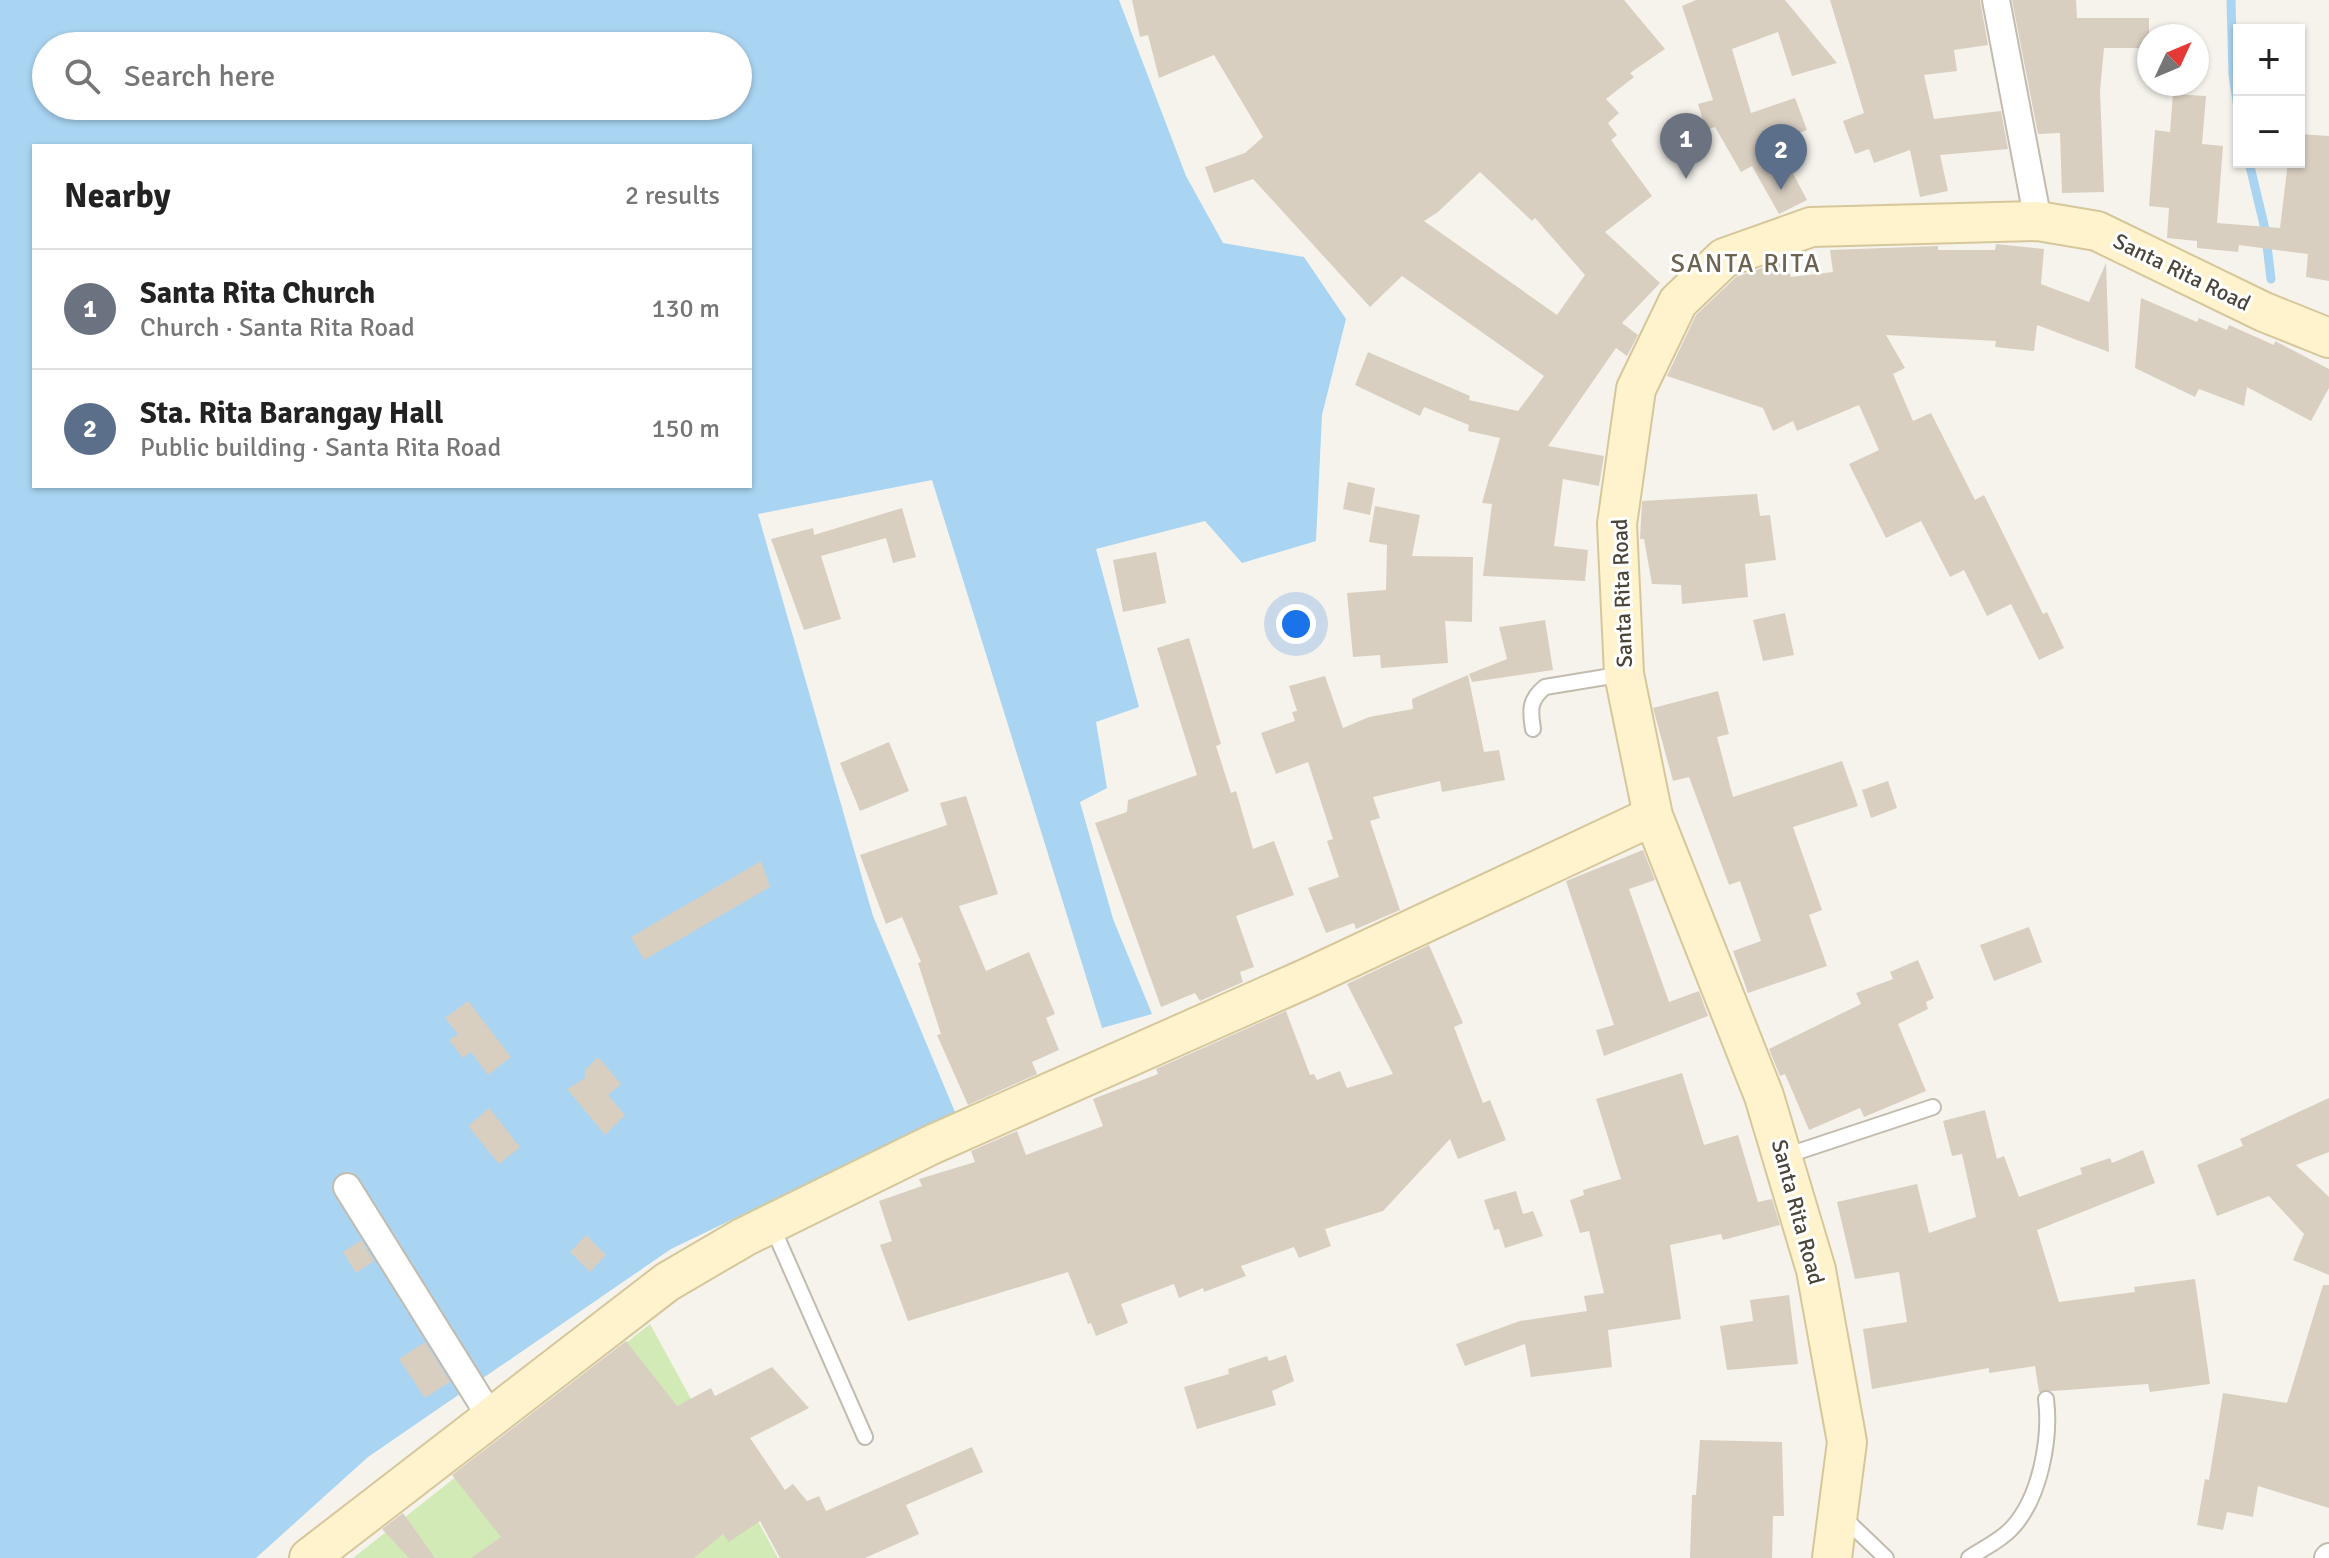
<!DOCTYPE html>
<meta charset="utf-8">
<style>
:root{--surface:#fff;--page:#f6f6f6;--text:#222;--muted:#767676;--line:#e0e0e0;--accent:#0b8043}
body{margin:0;font-family:Signika,sans-serif;background:var(--page);color:var(--text)}
.controls{position:absolute;right:24px;top:24px;display:grid;overflow:hidden;border-radius:0px;box-shadow:0 2px 6px #0004}
.controls button{width:72px;height:72px;display:grid;place-items:center;padding:0;border:0;border-bottom:2px solid var(--line);background:var(--surface);color:var(--text);font:40px sans-serif}
.compass{position:absolute;left:2137px;top:24px;width:72px;height:72px;border-radius:50%;background:var(--surface);box-shadow:0 2px 6px #0004;rotate:46deg}
.you{position:absolute;left:1296px;top:624px;width:28px;height:28px;margin:-20px;border:6px solid #fff;border-radius:50%;background:#1a73e8;box-shadow:0 0 0 12px #1a73e833}
.badge{display:grid;place-items:center;width:52px;height:52px;border-radius:50%;background:var(--accent);color:#fff;font-size:26px;font-weight:700}
.pin{position:absolute;translate:-50% -66px;filter:drop-shadow(0 2px 4px #0008)}
.pin::after{content:'';position:absolute;top:42px;width:28px;height:24px;background:inherit;clip-path:polygon(0 0,100% 0,50% 100%)}
.list{margin:0;padding:0;list-style:none}
h2{display:flex;justify-content:space-between;align-items:center;height:104px;margin:0;padding:0 32px;font-size:34px}
h2 small{font-size:26px;font-weight:400;color:var(--muted)}
.list li{display:grid;grid-template-columns:52px 1fr auto;gap:24px;align-items:center;box-sizing:border-box;height:120px;padding:0 32px;border-top:2px solid var(--line)}
.list b{display:block;font-size:30px;white-space:nowrap}
.list p{margin:0;font-size:26px;white-space:nowrap;color:var(--muted)}
.list em{font-size:26px;font-style:normal;color:var(--muted)}
.icon{flex:none;width:44px;height:44px;fill:none;stroke:currentColor;stroke-width:2;stroke-linecap:round;stroke-linejoin:round}
.map{position:relative;flex:none;width:2329px;height:1558px;overflow:hidden}
.search{position:absolute;background:var(--surface);box-shadow:0 2px 6px #0004;left:32px;top:32px;width:720px;height:88px;display:flex;align-items:center;gap:20px;box-sizing:border-box;padding:0 28px;border-radius:44px;color:var(--muted);font-size:30px}
.panel{position:absolute;background:var(--surface);box-shadow:0 2px 6px #0004;left:32px;top:144px;width:720px;height:344px;border-radius:0px}
.map>svg:first-child{display:block}
.green{fill:#d2eab5}
.water{fill:#a9d4f2;fill-rule:evenodd}
.lines{fill:none;stroke-linecap:round;stroke-linejoin:round}
.stream{stroke:#a9d4f2;stroke-width:9}
.building{fill:#d8cfc1;fill-rule:evenodd}
.lane-casing{stroke:#c2bbae;stroke-width:18}
.street-casing{stroke:#c2bbae;stroke-width:30}
.secondary-casing{stroke:#d6c79b;stroke-width:42}
.lane{stroke:#fff;stroke-width:14}
.street{stroke:#fff;stroke-width:26}
.secondary{stroke:#fff3cd;stroke-width:38}
.labels{text-anchor:middle;dominant-baseline:central;stroke-width:6;stroke-linejoin:round;paint-order:stroke}
.street-label{font-size:22px;fill:#4b4439;stroke:#fff}
.quarter-label{font-size:26px;letter-spacing:2px;fill:#6e6250;stroke:#fff}
</style>
<div class="map">
<svg width="2329" height="1558" viewBox="0 0 2329 1558">
<rect width="100%" height="100%" fill="#f6f3ec"/>
<path class="green" d="M650,1324L778,1558H353Z"/>
<path class="water" d="M0,0H1119L1186,176L1223,243L1304,257L1346,319L1322,415L1316,541L1242,563L1205,521L1096,549L1139,707L1096,722L1107,788L1080,802L1113,919L1152,1014L1102,1028L932,480L758,514L873,916L955,1112L671,1249L368,1457L256,1558H0ZM46,46H738V106H46ZM34,146H750V486H34Z"/>
<g class="lines">
<path class="stream" d="M2231,0L2233,75L2239,114
M2249,162L2265,229L2271,279"/>
</g>
<path class="building" d="M1132,0H1624L1665,49L1630,73L1634,77L1606,99L1619,113L1608,123L1617,135L1611,140L1652,196L1605,232L1660,283L1622,323L1638,335L1627,356L1616,348L1548,446L1604,456L1599,486L1563,479L1554,546L1588,550L1585,581L1483,576L1492,504L1482,503L1500,438L1468,431L1469,425L1424,407L1420,416L1355,385L1368,352L1470,396L1469,400L1518,411L1544,376L1402,276L1370,307L1253,179L1214,193L1205,167L1245,153L1263,137L1214,55L1159,78L1148,35L1140,37ZM1480,172L1532,221L1535,218L1585,275L1557,315L1424,221L1438,212Z
M1696,0H1785L1837,63L1792,76L1778,32L1732,49L1751,113L1795,98L1807,130L1776,141L1807,200L1779,214L1752,166L1741,172L1715,127L1706,130L1698,104L1713,100L1682,6Z
M1830,0H1980L1988,45L1954,50L1957,71L1924,75L1934,119L2001,111L2008,149L1940,155L1948,191L1920,197L1910,150L1874,163L1869,149L1855,154L1843,121L1864,113Z
M2012,0H2076L2077,18H2149V48H2104L2100,91L2104,192L2062,193L2060,133L2038,134Z
M2173,94L2206,96L2202,144L2223,146L2217,223L2280,228L2288,162H2299V134L2329,136V281L2306,277L2308,254L2239,245L2238,252L2197,248V241L2167,238L2169,208L2149,206L2155,130L2170,132Z
M1996,244L2044,249L2041,284L2089,302L2106,263L2109,352L2037,325L2034,351L1995,347L1996,341L1886,335L1905,368L1893,374L1913,421L1931,413L1975,500L1984,495L2043,614L2047,612L2064,648L2039,660L2011,604L1987,616L1964,570L1950,577L1921,521L1886,538L1849,464L1879,450L1859,405L1797,431L1793,421L1773,431L1763,408L1667,376L1696,315L1736,277L1784,260L1791,277L1833,272L1830,250L1938,246V250H1995Z
M2141,298L2197,322L2199,318L2227,330L2229,325L2274,345L2275,341L2329,369V388L2311,421L2247,387L2244,406L2199,389L2195,397L2135,368Z
M1348,482L1375,488L1370,515L1343,509Z
M1757,494L1760,516L1770,515L1776,560L1745,564L1748,597L1682,604L1681,585L1652,584L1644,539H1640L1642,501Z
M1375,506L1420,515L1412,556L1473,557L1472,622L1445,621L1448,663L1381,668L1380,655L1353,657L1347,593L1386,590L1387,545L1369,542Z
M902,508L916,557L893,563L886,538L821,556L841,619L804,630L771,539L813,528L814,535Z
M1156,552L1166,603L1123,612L1113,560Z
M1785,613L1794,655L1763,661L1753,620Z
M1545,620L1553,670L1472,682L1469,674L1507,659L1499,627Z
M1189,638L1221,744L1216,746L1231,793L1236,791L1253,849L1274,841L1294,895L1236,916L1254,967L1240,972L1243,982L1200,1001L1195,993L1161,1007L1095,823L1127,812L1128,800L1197,775L1157,648Z
M1468,675L1484,752L1499,750L1505,780L1442,792L1440,781L1373,797L1380,818L1370,821L1400,910L1356,929L1354,923L1326,933L1308,888L1339,877L1327,841L1333,839L1308,762L1276,774L1261,733L1295,721L1292,712L1297,711L1289,686L1325,676L1343,728L1369,717L1413,709L1412,699Z
M1718,691L1729,734L1717,737L1733,797L1842,761L1858,806L1793,827L1822,910L1809,915L1827,966L1748,993L1733,951L1761,941L1740,881L1729,885L1689,777L1673,781L1653,708Z
M889,742L909,791L860,811L840,763Z
M1888,781L1897,808L1871,818L1862,790Z
M966,796L998,894L959,906L960,909L986,971L1029,952L1055,1014L1046,1018L1059,1050L1032,1062L1037,1074L968,1105L937,1035L941,1034L918,963L921,962L902,917L886,924L860,855L947,825L940,803Z
M1643,850L1655,880L1629,889L1669,1002L1699,991L1708,1016L1604,1056L1596,1030L1614,1025L1566,881Z
M761,861L770,887L644,960L631,937Z
M2029,927L2042,962L1994,981L1980,945Z
M1429,945L1463,1023L1454,1027L1483,1103L1490,1100L1506,1140L1458,1159L1450,1139L1383,1211L1325,1229L1331,1246L1299,1258L1294,1247L1241,1266L1246,1276L1204,1292L1203,1288L1179,1298L1174,1284L1121,1304L1128,1323L1096,1336L1091,1323L1088,1324L1068,1272L908,1321L880,1245L892,1241L879,1201L922,1186L919,1179L975,1162L971,1151L1017,1131L1026,1155L1103,1126L1093,1099L1158,1074L1156,1069L1286,1011L1310,1075L1314,1074L1317,1080L1340,1071L1347,1088L1393,1074L1347,984Z
M1918,960L1934,998L1926,1002L1928,1009L1898,1024L1926,1091L1864,1117L1860,1108L1809,1130L1785,1074L1780,1076L1769,1049L1861,1004L1856,993L1893,979L1890,972Z
M468,1001L511,1057L488,1075L471,1052L463,1058L449,1040L458,1034L445,1018Z
M598,1057L621,1084L608,1095L625,1115L605,1135L567,1089L585,1078V1070Z
M1682,1073L1704,1145L1738,1135L1758,1202L1772,1199L1780,1225L1723,1240L1721,1234L1670,1245L1681,1319L1608,1330L1612,1367L1531,1377L1525,1344L1465,1366L1456,1344L1520,1321L1587,1311L1584,1296L1604,1293L1589,1231L1580,1233L1570,1200L1584,1195L1583,1190L1621,1179L1596,1099Z
M2329,1098V1152L2296,1165L2329,1197V1275L2293,1260L2304,1234L2269,1196L2217,1216L2197,1165L2243,1146L2240,1139Z
M489,1108L520,1147L499,1164L468,1126Z
M1985,1110L1997,1159L2004,1156L2019,1197L2082,1174L2080,1168L2110,1158L2112,1163L2143,1150L2155,1183L2037,1230L2059,1302L2135,1292L2134,1287L2195,1279L2210,1384L2150,1392L2148,1384L2039,1392L2035,1366L1989,1373V1368L1872,1389L1863,1329L1907,1322L1899,1272L1855,1279L1837,1202L1917,1184L1929,1233L1976,1217L1962,1154L1952,1156L1943,1121Z
M1516,1191L1523,1214L1533,1211L1543,1236L1505,1248L1499,1229L1494,1230L1484,1200Z
M586,1235L606,1255L590,1272L570,1252Z
M361,1240L374,1261L356,1273L343,1252Z
M2323,1285H2329V1508L2258,1486L2253,1517L2227,1512L2223,1530L2197,1525L2205,1479L2209,1480L2223,1393L2287,1403Z
M1789,1295L1798,1364L1727,1370L1720,1326L1753,1321L1750,1300Z
M626,1341L677,1406L711,1388L715,1396L772,1367L809,1408L750,1438L785,1490L793,1484L807,1501L819,1496L826,1511L972,1447L983,1472L906,1505L919,1534L865,1558H780L760,1521L729,1542L723,1534L694,1558H471L501,1537L452,1475Z
M425,1342L450,1382L425,1398L399,1359Z
M1286,1355L1294,1381L1272,1391L1276,1405L1197,1429L1184,1387L1229,1374L1228,1369L1267,1356L1269,1361Z
M1700,1440L1782,1442L1784,1516H1773L1772,1558H1690L1692,1495H1696Z
M403,1513L435,1558H409L382,1529Z"/>
<g class="lines">
<g class="lane-casing">
<path id="lane" d="M1533,729C1530,710 1529,700 1545,687L1624,674
M1785,1156L1933,1107
M771,1224L865,1437
M1842,1516L1886,1558
M1969,1558C1982,1549 2000,1541 2011,1529C2040,1499 2051,1439 2046,1399"/>
</g>
<g class="street-casing">
<path id="street" d="M1996,0L2038,221
M347,1187L490,1416
M2328,1558L2329,1557"/>
</g>
<g class="secondary-casing">
<path id="secondary" d="M309,1558L667,1282L744,1237L931,1145L1305,979L1653,816
M1832,1558L1847,1442L1816,1270L1764,1096L1653,816L1624,674L1617,524L1636,389L1678,302L1724,258L1811,227L2038,221L2097,231L2264,312L2329,338"/>
</g>
<use href="#lane" class="lane"/>
<use href="#street" class="street"/>
<use href="#secondary" class="secondary"/>
</g>
<g class="labels">
<g class="street-label">
<text transform="translate(2182 272) rotate(26)">Santa Rita Road</text>
<text transform="translate(1622 593) rotate(-92)">Santa Rita Road</text>
<text transform="translate(1798 1212) rotate(75)">Santa Rita Road</text>
</g>
<g class="quarter-label">
<text x="1746" y="264">SANTA RITA</text>
</g>
</g>
</svg>
<div class="controls">
<button>+</button>
<button>−</button>
</div>
<svg class="compass" viewBox="-18 -18 36 36"><path d="M0-13l5 13h-10z" fill="#e53935"/><path d="M0 13l5-13h-10z" fill="#767676"/></svg>
<div class="you"></div>
<div class="pin badge" style="left:1686px;top:179px;background:#6b7280">1</div>
<div class="pin badge" style="left:1781px;top:190px;background:#5c6f8a">2</div>
<div class="search"><svg class="icon" aria-label="search" viewBox="0 0 24 24"><circle cx="10" cy="10" r="6"/><path d="M15 15l6 6"/></svg>Search here</div>
<section class="panel">
<h2>Nearby<small>2 results</small></h2>
<ul class="list">
<li><span class="badge" style="background:#6b7280">1</span><div><b>Santa Rita Church</b><p>Church · Santa Rita Road</p></div><em>130 m</em></li>
<li><span class="badge" style="background:#5c6f8a">2</span><div><b>Sta. Rita Barangay Hall</b><p>Public building · Santa Rita Road</p></div><em>150 m</em></li>
</ul>
</section>
</div>
